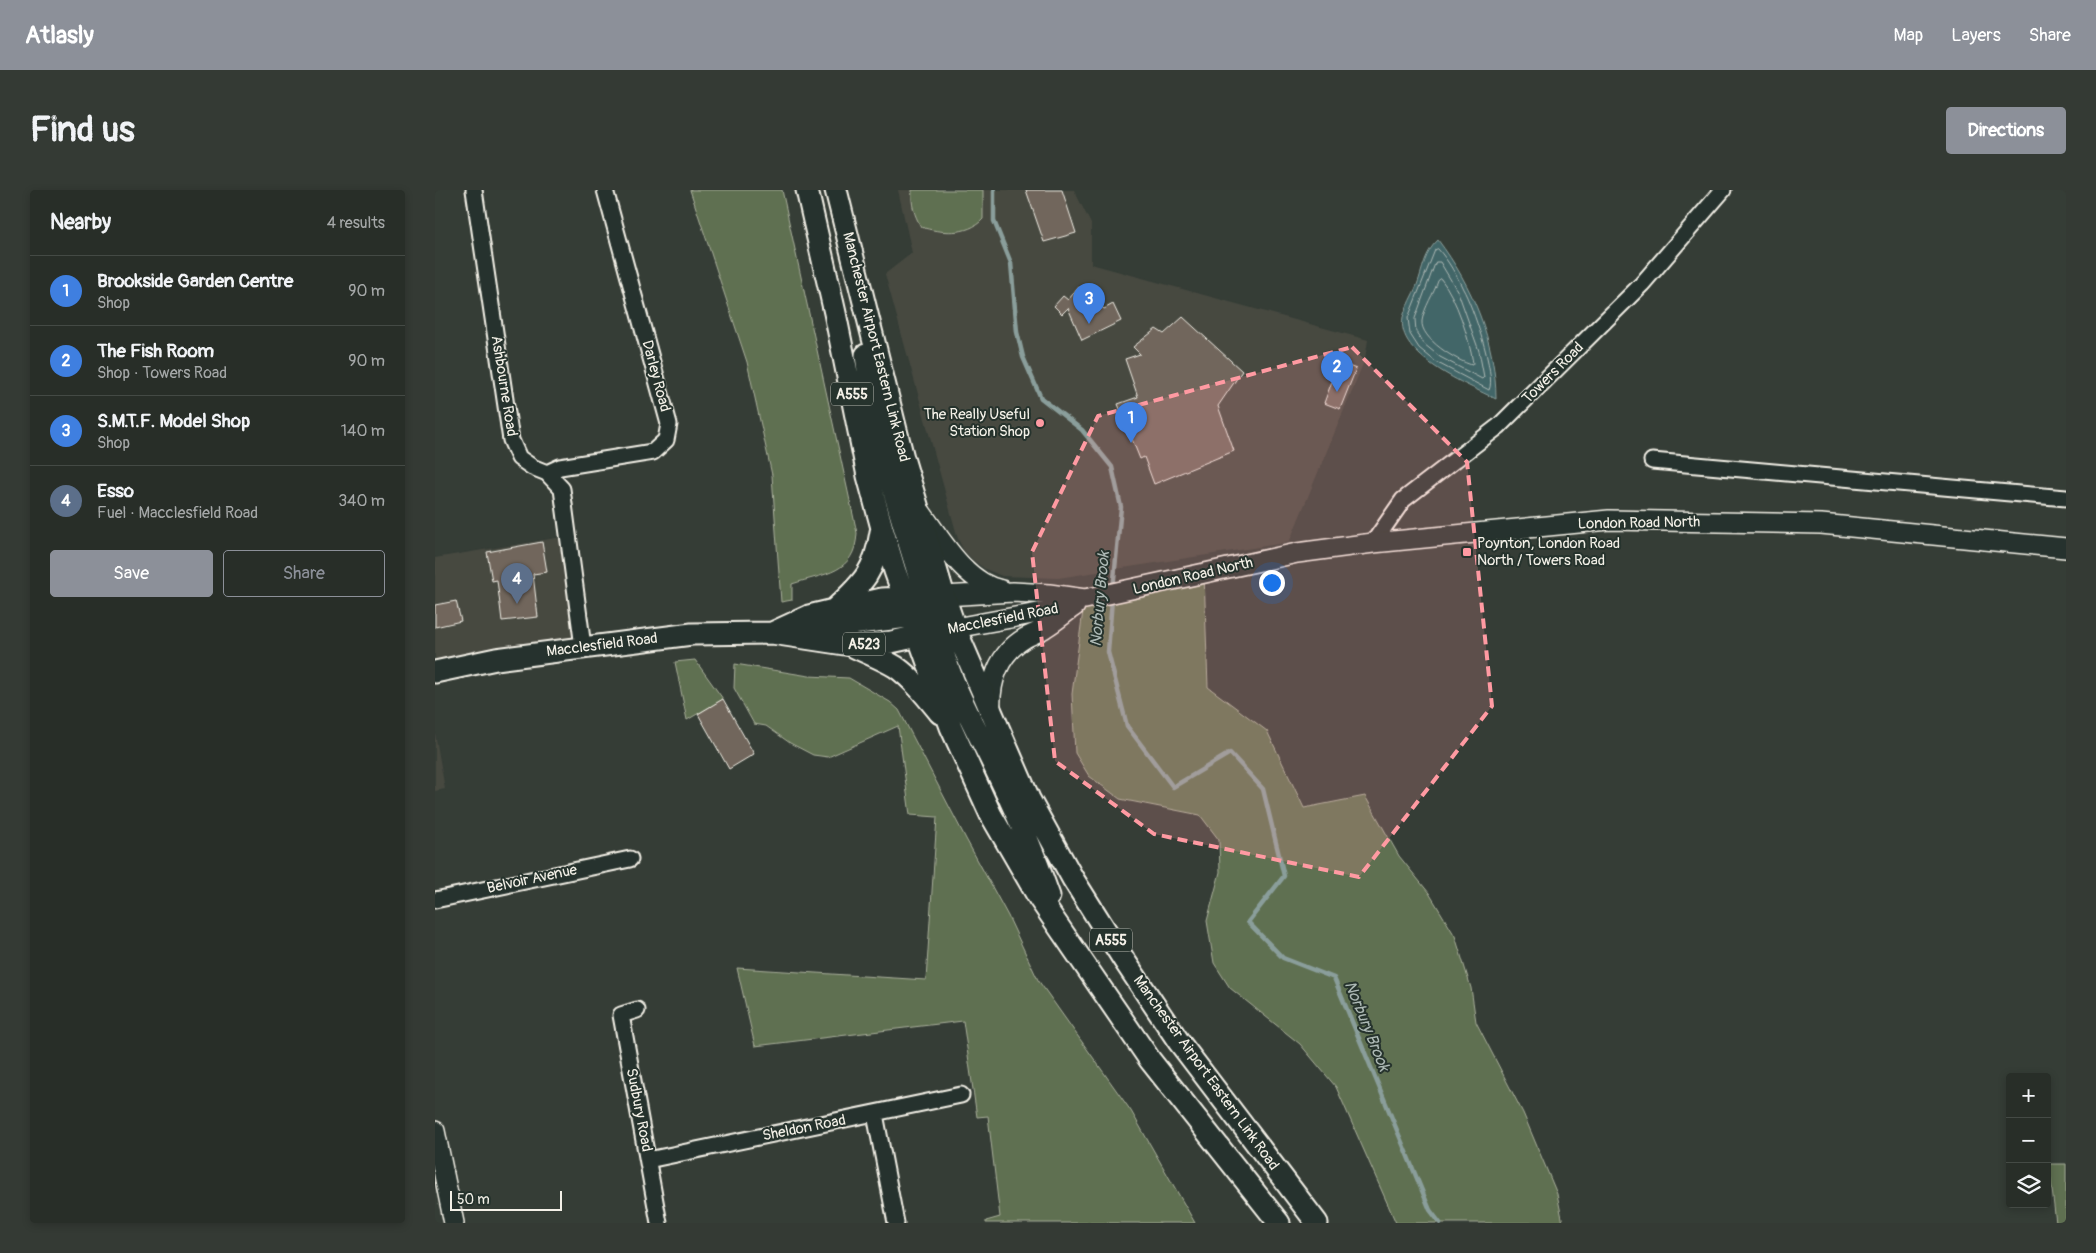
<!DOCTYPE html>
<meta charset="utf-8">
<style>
:root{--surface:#282e28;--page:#343a34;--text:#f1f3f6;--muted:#a5a8a8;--line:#444a45;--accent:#8c9099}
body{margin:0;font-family:Pangolin,sans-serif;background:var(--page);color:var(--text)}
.controls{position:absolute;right:15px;bottom:15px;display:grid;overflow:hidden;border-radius:5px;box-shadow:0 2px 8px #0003}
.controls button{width:45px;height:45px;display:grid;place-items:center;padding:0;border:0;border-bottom:1px solid var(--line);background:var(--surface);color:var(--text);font:25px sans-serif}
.scale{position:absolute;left:15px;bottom:12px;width:112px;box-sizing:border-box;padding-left:5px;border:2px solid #f4f1e8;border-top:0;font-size:14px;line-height:18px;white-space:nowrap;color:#f4f1e8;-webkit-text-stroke:4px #26332d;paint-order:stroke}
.you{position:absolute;left:836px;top:392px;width:18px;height:18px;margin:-12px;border:4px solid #fff;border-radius:50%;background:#1a73e8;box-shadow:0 0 0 8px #1a73e833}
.badge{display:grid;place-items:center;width:32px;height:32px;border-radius:50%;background:var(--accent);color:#fff;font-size:16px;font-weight:700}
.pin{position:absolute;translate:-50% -41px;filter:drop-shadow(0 1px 2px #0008)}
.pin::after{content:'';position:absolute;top:26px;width:18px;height:15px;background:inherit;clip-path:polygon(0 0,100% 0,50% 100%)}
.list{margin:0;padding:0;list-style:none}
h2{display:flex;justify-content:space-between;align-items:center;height:65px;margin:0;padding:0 20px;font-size:21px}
h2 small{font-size:16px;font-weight:400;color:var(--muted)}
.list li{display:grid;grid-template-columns:32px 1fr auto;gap:15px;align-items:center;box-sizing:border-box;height:70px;padding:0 20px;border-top:1px solid var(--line)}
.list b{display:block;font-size:19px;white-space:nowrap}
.list p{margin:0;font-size:16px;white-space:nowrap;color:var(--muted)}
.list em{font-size:16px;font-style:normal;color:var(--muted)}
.actions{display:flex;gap:10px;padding:15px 20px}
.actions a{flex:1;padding:11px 0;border:1px solid var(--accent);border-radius:5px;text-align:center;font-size:18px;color:var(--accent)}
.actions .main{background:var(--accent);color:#fff}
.icon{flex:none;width:28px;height:28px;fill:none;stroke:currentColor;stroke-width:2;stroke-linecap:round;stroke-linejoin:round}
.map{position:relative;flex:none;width:1631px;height:1033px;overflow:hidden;border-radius:5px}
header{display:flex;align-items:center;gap:30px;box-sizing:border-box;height:70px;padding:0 25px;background:var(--accent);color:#fff}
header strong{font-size:24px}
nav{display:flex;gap:28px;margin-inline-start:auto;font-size:18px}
.intro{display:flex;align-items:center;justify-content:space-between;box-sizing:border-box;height:120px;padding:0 30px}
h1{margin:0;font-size:35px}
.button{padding:12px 22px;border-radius:5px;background:var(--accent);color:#fff;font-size:18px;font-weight:700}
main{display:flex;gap:30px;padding:0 30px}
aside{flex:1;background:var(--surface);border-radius:5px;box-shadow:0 2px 8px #0003}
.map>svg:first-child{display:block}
.built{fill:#474941}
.green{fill:#5f6f51;stroke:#aab09c}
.water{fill:#436668;stroke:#8a9e9b}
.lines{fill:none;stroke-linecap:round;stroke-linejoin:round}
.shore{stroke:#adb9b5;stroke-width:1}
.stream{stroke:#8a9e9b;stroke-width:4.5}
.building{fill:#71665c;stroke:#f4f1e8}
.minor-casing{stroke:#f4f1e8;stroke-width:19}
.major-casing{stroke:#f4f1e8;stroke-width:22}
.highway-casing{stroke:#f4f1e8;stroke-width:25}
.minor{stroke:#26332d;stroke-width:15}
.major{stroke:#26332d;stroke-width:19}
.highway{stroke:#26332d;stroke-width:21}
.marked{fill:#ff9aa2;fill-opacity:0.2;stroke:#ff9aa2;stroke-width:4;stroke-dasharray:10 6;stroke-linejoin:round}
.poi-dot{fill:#ff9aa2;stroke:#26332d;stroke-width:2}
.labels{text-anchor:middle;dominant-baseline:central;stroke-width:4;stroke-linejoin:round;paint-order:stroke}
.shield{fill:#26332d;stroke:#b6b8b0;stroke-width:1}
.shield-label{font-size:14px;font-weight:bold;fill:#f4f1e8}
.street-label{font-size:15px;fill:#f4f1e8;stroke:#26332d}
.poi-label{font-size:15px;fill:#f4f1e8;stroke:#26332d;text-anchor:end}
.water-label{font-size:16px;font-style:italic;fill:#adb9b5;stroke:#26332d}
</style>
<header>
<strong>Atlasly</strong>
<nav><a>Map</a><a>Layers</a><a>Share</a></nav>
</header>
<div class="intro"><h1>Find us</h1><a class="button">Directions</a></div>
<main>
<aside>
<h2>Nearby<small>4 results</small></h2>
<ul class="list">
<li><span class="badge" style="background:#3f7fe0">1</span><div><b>Brookside Garden Centre</b><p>Shop</p></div><em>90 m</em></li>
<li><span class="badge" style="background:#3f7fe0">2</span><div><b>The Fish Room</b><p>Shop · Towers Road</p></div><em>90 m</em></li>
<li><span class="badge" style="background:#3f7fe0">3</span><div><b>S.M.T.F. Model Shop</b><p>Shop</p></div><em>140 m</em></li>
<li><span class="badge" style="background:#5c6f8a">4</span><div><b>Esso</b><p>Fuel · Macclesfield Road</p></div><em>340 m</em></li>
</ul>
<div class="actions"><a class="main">Save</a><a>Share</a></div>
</aside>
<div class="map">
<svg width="1631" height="1033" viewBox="0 0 1631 1033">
<rect width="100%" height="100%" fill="#353d36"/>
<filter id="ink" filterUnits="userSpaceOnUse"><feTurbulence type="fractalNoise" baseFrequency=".02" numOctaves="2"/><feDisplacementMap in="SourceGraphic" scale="10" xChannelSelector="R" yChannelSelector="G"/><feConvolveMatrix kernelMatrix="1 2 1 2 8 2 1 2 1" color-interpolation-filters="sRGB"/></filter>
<g filter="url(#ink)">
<path class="built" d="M463,0H639L656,34V74L933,150L930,169L855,350L850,353L623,388L567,386L550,379L539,371L529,361L523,349L450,84L477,63Z
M133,346L148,457L0,482V368Z
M0,543L10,599L0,601Z"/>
<path class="green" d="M255,0H347L422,343C420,384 390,383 357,394V410L346,412L337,285L312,172Z
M477,0H548V29C533,46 505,43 486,37C479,24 476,15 477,0Z
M769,385L773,497L832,541L869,618L930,606L964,666L994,703L1020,746L1036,798L1041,832L1088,923L1122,1004L1128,1033H961L901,897L865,854L795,798L779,773L772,731L785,682L784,650L765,625L685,609L654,586L640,563L637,504L649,413Z
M260,470L288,509L252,530L240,472Z
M300,474L374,486L414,488L455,512L464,520L531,649L573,726L603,790L696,921L760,1033H551V1031L565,1027L553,926L542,927L528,831L320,856L302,778L491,790L502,627L475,625L463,536L393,567L378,565L355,553L331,536L319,534L299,498Z
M1614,974H1631V1033H1621Z"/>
<path class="water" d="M1003,50C1037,95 1061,152 1061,209C1033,195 960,166 968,127C971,116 978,105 982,95C988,79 989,63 1003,50Z"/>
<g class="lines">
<path class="shore" d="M1003,59C1013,70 1022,86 1028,99C1037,114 1062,186 1054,200L1001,172L984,158L975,144L973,128L1000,60Z
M1001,72H1005L1023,102L1044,161L1049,187L1047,189L1005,167L989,154L981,142L980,129Z
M1006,89C1022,109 1034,148 1038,173L1037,175C1022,171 985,149 987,131C989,117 999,104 1003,91Z"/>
<path class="stream" d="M559,0V31L576,73L582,142L588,167L606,208L647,240L677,277L686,317L678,399
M677,409L673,462L692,536L738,597L795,563L828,599L849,686L813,732L848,768L899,788L995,1020L1005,1033"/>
</g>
<path class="building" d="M591,0H627L641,43L609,52Z
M644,97L669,119L678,114L686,131L647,150L633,118L627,124L619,116L628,106L633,110Z
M748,127L807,181L783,216L799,261L719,294L709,267L705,269L683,214L703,207L690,169L705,164L698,157L721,139L729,144Z
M904,172L921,179L905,219L889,213Z
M107,352L112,382L98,384L103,427L67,431L62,390L57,391L52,362Z
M21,411L26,431L0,437V415Z
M288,509L319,564L294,579L263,524Z"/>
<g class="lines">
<g class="minor-casing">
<path id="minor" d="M39,0L76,250L84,268L97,277L112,283L127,299L148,457
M1217,271L1631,308
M112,283L125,277L218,262L231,250L234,234L170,0
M938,353L968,310L1064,236L1207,94L1288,0
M0,710L195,669
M202,820L186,825L224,1033
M440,924L461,1033
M213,970L526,905"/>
</g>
<g class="major-casing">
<path id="major" d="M486,322C506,349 531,394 567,400
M509,406L578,402L614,404L650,409L862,363L938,353L1174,330L1386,334L1631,358
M520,438L636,417
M556,522C554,493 563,464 590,448C597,444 605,442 611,437C621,431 630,423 640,416
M0,941L19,1033"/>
</g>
<g class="highway-casing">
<path id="highway" d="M372,0L400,123L433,286L447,338L460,381L516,537L556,625L604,708L715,870L844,1033
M401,0L468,268L509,406L520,438L594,609L638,689L689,770L744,852L882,1033
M431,165C441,255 468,331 493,416C496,430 494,438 483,447
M401,418C429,392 440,381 446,342
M502,429C504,476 542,539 562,582C582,623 599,663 614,706
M366,438L374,439L489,425
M337,443L374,426L399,420L447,409L483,407
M418,456C432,463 448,469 461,477C479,490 492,507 505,523
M0,482L61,469L257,444L337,443L416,455L456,452L520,438"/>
</g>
<use href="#minor" class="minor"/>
<use href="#major" class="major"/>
<use href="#highway" class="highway"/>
</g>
</g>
<path class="marked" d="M917,157L1032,272L1057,516L924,687L719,644L620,571L597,362L663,226Z"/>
<g class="poi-dot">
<circle cx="605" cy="233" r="5"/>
<rect x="1027" y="357" width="10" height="10" rx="2.5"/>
</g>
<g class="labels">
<g class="shield">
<rect x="396" y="192.5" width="42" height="23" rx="4"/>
<rect x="408" y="442.5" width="42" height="23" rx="4"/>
<rect x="655" y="738.5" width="42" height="23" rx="4"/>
</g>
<g class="shield-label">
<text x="417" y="204">A555</text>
<text x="429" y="454">A523</text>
<text x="676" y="750">A555</text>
</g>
<g class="street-label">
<text transform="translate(441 157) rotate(76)">Manchester Airport Eastern Link Road</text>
<text transform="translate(1118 183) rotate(-45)">Towers Road</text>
<text transform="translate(221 186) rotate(75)">Darley Road</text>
<text transform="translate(69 196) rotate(81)">Ashbourne Road</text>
<text transform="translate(1204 333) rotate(-1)">London Road North</text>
<text transform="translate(758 386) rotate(-13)">London Road North</text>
<text transform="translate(568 429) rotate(-11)">Macclesfield Road</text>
<text transform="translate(167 455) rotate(-7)">Macclesfield Road</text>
<text transform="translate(97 689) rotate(-12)">Belvoir Avenue</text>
<text transform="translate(771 883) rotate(54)">Manchester Airport Eastern Link Road</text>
<text transform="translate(204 920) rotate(79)">Sudbury Road</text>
<text transform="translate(369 938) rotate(-11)">Sheldon Road</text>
</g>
<g class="poi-label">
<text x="595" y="224">The Really Useful<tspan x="595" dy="17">Station Shop</tspan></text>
<text x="1042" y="353" text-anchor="start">Poynton, London Road<tspan x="1042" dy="17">North / Towers Road</tspan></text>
</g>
<g class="water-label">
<text transform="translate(665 409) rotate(-85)">Norbury Brook</text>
<text transform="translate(932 836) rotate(68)">Norbury Brook</text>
</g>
</g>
</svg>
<div class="controls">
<button>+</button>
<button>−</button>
<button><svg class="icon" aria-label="layers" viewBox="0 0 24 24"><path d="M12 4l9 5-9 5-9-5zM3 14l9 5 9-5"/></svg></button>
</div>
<div class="scale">50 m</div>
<div class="you"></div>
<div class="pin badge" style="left:696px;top:253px;background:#3f7fe0">1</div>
<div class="pin badge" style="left:902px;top:202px;background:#3f7fe0">2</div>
<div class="pin badge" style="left:654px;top:134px;background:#3f7fe0">3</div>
<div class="pin badge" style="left:82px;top:414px;background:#5c6f8a">4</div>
</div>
</main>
